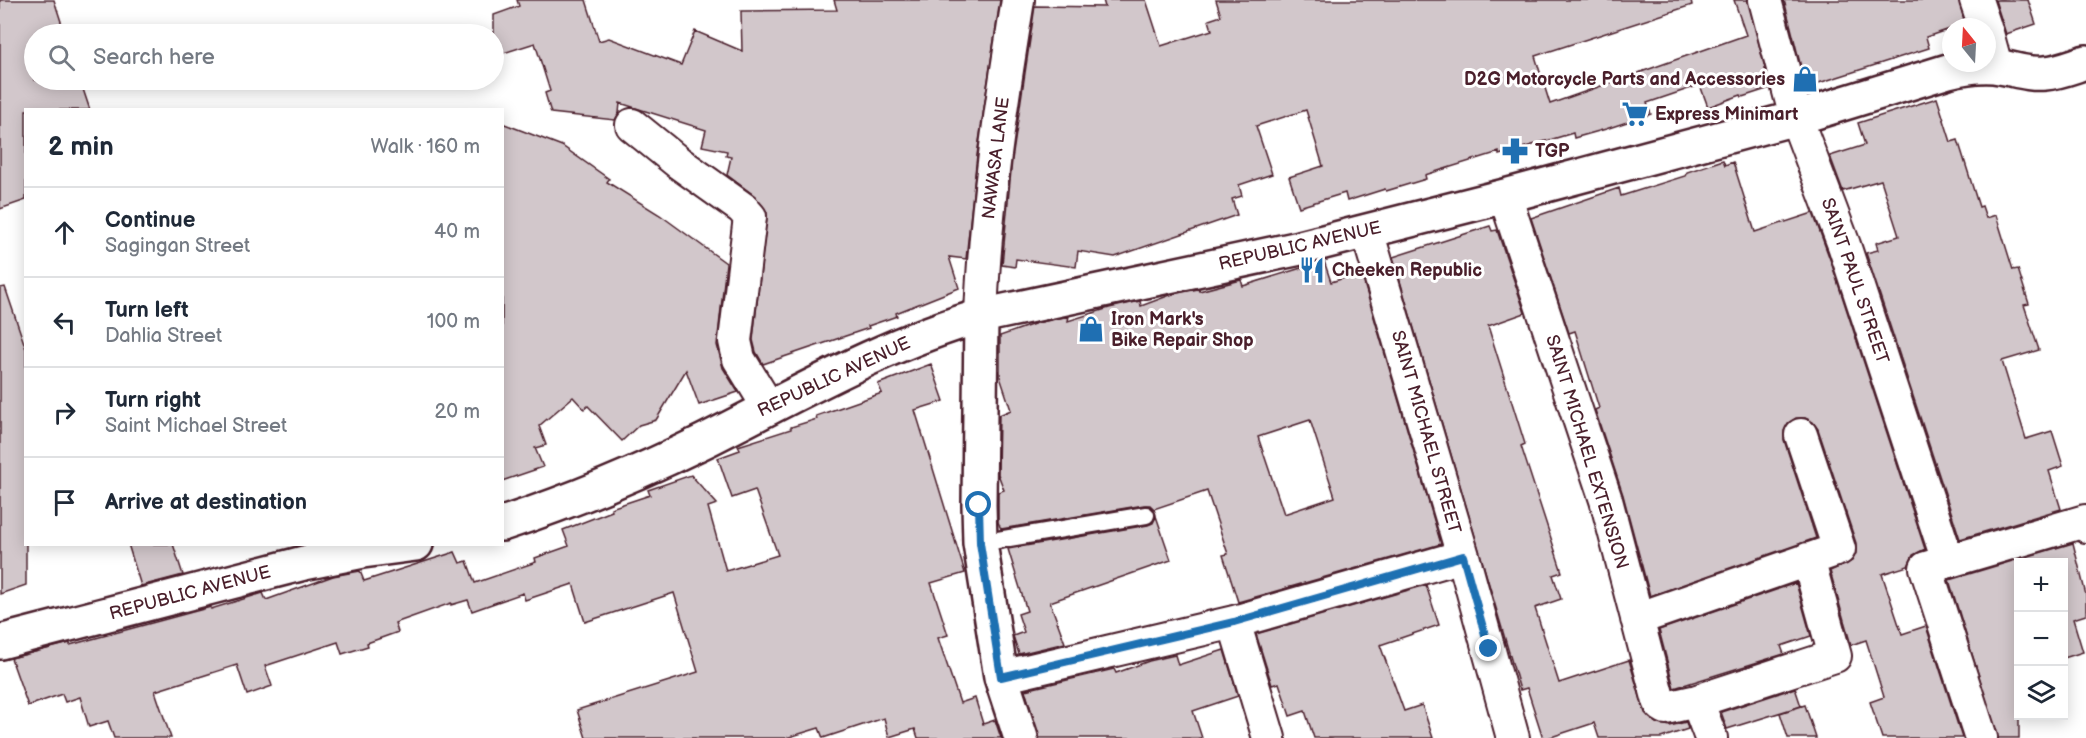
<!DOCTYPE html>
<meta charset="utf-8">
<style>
:root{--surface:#fff;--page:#f6f6f7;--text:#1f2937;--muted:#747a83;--line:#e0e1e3}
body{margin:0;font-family:"Balsamiq Sans",sans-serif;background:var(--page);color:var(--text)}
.controls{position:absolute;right:18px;bottom:18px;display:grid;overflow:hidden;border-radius:0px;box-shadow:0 3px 15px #0003}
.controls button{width:54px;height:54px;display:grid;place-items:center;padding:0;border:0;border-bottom:2px solid var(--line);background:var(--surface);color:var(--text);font:30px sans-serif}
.compass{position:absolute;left:1942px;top:18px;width:54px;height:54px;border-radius:50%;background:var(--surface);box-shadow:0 3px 15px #0003;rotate:342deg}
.stop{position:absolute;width:18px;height:18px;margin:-14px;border:4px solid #1f6fb2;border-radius:50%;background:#fff}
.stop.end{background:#1f6fb2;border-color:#fff;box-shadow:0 2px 6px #0008}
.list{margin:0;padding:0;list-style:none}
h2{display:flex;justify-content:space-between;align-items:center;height:78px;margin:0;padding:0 24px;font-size:26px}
h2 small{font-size:20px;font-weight:400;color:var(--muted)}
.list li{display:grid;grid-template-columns:39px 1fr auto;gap:18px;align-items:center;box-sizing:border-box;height:90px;padding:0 24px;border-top:2px solid var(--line)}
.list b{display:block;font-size:22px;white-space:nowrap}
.list p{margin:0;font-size:20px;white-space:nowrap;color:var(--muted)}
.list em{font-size:20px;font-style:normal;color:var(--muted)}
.icon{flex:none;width:33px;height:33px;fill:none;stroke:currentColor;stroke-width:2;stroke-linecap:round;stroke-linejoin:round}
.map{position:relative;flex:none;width:2086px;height:738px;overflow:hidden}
.search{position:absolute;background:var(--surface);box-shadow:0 3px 15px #0003;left:24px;top:24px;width:480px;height:66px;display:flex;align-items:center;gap:15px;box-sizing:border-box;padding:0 21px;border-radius:33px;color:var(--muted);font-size:22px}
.panel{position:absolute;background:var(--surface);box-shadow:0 3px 15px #0003;left:24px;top:108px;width:480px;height:438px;border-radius:0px}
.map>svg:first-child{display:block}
.building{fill:#d2c7cb;stroke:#4a1f2b;stroke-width:1.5;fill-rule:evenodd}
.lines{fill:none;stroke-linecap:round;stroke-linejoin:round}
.lane-casing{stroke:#4a1f2b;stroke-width:21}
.street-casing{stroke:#4a1f2b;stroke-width:36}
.secondary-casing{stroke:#4a1f2b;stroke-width:38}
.lane{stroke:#fff;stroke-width:16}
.street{stroke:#fff;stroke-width:32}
.secondary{stroke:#fff;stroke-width:33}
.route{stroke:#1f6fb2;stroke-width:8}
.labels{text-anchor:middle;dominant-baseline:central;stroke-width:6;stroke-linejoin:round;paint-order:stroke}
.poi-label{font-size:18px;font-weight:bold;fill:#4a1f2b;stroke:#fff;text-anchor:start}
.street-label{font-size:18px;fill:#4a1f2b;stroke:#fff}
</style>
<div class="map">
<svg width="2086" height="738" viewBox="0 0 2086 738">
<rect width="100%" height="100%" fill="#fff"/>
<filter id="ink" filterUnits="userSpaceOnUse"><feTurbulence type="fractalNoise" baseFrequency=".0167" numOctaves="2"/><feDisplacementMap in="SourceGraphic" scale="12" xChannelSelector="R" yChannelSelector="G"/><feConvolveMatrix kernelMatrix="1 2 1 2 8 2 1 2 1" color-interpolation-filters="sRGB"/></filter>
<g filter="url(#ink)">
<path class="building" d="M0,0H54L65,34H34V80H80L90,110H26V200L0,209Z
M517,0H586L599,41L609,38L681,65L695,31L742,51L741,11L837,10L834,0H1000L977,155L966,259L949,257L959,288L896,313L897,316L868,326L869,328L763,364L756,352L753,340L767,212L755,196L727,175L731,157L726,156L727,151L702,146L706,130L620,103L619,113L615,120L551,113L545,93L550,91L535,43L494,56V15L519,6Z
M1103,0H1146L1161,46L1212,30L1209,20L1221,16L1216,0H1691L1692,5L1535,56L1550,104L1746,35L1734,0H1748L1770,88L1742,97L1741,95L1708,107L1700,85L1647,103L1651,114L1606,129L1574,138L1573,133L1499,155V152L1425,175L1426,179L1386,191L1385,189L1347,201L1345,193L1299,207L1289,177L1323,166L1306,110L1256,126L1272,174L1239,185L1242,196L1232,199L1237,215L1115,257L1078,251L1076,267L1016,259L1015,267L1002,265L1012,160L1035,6L1105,7Z
M1784,0H1959L1965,24L1926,37L1929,48L1806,87Z
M1995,0H2028L2036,24L2006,34Z
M1937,98L1951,142L1958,140L1979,207L1982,206L1986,218L1996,215L2013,270L2018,269L2029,304L2024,305L2039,350L2002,361L2026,439L2052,431L2063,466L2049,471L2061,509L1960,539L1866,253L1878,250L1876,243L1899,236L1881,180L1843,191L1830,156L1865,145L1858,123Z
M502,123L562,146L609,179L607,182L660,215L726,263L717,345L723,368L738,392L699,405L686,370L656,420L639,425L622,441L588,406L584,409L573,397L539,426L546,445L535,448L543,467L502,481Z
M1723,160L1725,165L1733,162L1755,232L1813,213L1831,262L1925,549L1913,555L1908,566L1882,574L1902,634L1926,626L1962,738H1882L1870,702L1884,697L1866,640L1851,645L1830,571L1852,561L1856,553V543L1818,429L1813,422L1805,418H1796L1788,423L1784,431V440L1816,538L1650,596L1623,495L1595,410L1599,408L1575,331L1569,333L1531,218L1619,188L1621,196L1685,176L1687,172Z
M1490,226L1492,231L1497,230L1525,313L1488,326L1525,444L1521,446L1562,572L1553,575L1561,599L1535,608L1559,683L1629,660L1645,713L1657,723L1670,726L1686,722L1688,729L1661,738H1599L1594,723L1548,738H1543L1527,688L1520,690L1393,257Z
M1324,261L1331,282L1361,273L1441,544L1238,602L1223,555L1228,554L1207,491L1154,509L1150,505H1144L1001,529L998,522V492L1004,490L998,474L999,415L1011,410L1000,377V336L1037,323L1069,316L1068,321L1109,308L1140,301L1141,306L1173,294L1198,289L1199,291L1241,280L1243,286ZM1310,420L1335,497L1284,514L1258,437Z
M5,287L26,349V585L0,594V288Z
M931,364L944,401L915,410L965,573L931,583L948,635L938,638L960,703L975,698L983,724L995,720L1001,738H918L915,729L889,737L884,718L823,738L819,728L786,738H586L577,710L698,672L674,593L585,622L573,584L525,600L523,593L472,611L468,600L451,605V603L395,623L398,632L367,643L368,646L342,654L338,642L265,666L272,686L247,695L237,665L155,691L171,738H114L108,721L89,727L80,697L65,702L62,694L28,706L11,658L70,643V645L211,607V609L263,593L266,600L333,576L360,571L364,581L455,552L460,563L467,561L475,583L536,562L535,558L569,546L563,530L612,511L611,508L650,495L648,490L691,475L717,504L708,507L726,571L778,555L755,490L732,498L718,458L740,450L738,446L791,429V427L817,419L816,416L882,393L878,384Z
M1156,516L1171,560L1050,602L1065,643L1019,654L1013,636L1024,632L1018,614L1027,611L1008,549L1148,525L1153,523Z
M2073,543L2086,595V615L2073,619L2083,652L2064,658V562H2019V738H1998L1949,580Z
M128,544H173L183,575L141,586Z
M1796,583L1811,636L1781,646L1784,654L1674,688L1659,630Z
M1426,585L1439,625L1380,645L1404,711L1422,705L1433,738H1314L1305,711L1290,716L1279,683L1272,685L1256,634Z
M1224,650L1238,696L1193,711L1202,738H1039L1025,690L1114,669L1116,673L1149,661L1175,655L1178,665Z
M1795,688L1801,706L1727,729L1721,712Z
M1805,705L1816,738H1788L1780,713Z"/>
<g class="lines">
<g class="lane-casing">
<path id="lane" d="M980,543L1146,515"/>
</g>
<g class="street-casing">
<path id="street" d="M1765,0L1796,118L1844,245L1948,561
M1976,0L1985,27
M1987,33L1996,66
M632,125L679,163L742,208L750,217L735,341L739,359L769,408
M1505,196L1606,500L1658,698L1661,705L1666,708L1697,701L1835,656L1808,559
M1367,231L1463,556L1513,738
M981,316C985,210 1001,105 1018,0
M1637,619L1839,549L1801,435
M1234,622L1269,738
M1001,677L1234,622L1463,556
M1697,701L1711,738
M1981,738L1926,568L2085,521L2086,526"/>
</g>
<g class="secondary-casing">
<path id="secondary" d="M981,316L979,505L980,543L1001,677L1021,738
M502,524C569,502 641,472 704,441C794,396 883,344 981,316L1300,248L1505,196L1796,118L1948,71C1963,67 1978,65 1994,66C2012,68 2027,75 2045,73C2059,72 2073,66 2086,62
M0,642L304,563L363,551L416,544"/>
</g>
<use href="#lane" class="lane"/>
<use href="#street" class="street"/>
<use href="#secondary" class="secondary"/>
</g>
</g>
<g class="lines" filter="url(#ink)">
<path class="route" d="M979,505L980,543L1001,677L1234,622L1463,556L1489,649"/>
</g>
<defs>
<g id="shop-bare" transform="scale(2.07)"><path d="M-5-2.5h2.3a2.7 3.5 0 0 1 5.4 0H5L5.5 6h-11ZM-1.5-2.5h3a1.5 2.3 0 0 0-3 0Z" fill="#1f6fb2" stroke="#fff" stroke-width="2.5" paint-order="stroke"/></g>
<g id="supermarket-bare" transform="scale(2.07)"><path d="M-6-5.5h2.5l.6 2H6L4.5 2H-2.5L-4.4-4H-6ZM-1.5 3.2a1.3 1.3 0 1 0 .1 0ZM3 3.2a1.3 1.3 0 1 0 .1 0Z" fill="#1f6fb2" stroke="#fff" stroke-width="2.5" paint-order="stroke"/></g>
<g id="pharmacy-bare" transform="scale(2.07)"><path d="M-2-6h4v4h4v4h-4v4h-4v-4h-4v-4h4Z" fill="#1f6fb2" stroke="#fff" stroke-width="2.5" paint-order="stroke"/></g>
<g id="restaurant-bare" transform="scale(2.07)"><path d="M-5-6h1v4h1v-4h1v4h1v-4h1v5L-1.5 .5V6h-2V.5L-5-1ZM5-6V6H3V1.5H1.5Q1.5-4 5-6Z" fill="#1f6fb2" stroke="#fff" stroke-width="2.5" paint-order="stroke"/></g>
</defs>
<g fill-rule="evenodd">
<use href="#shop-bare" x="1805" y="79"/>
<use href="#supermarket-bare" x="1635" y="114"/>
<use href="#pharmacy-bare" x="1515" y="151"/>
<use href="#restaurant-bare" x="1312" y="270"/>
<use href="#shop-bare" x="1091" y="329"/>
</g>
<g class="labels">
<g class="poi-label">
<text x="1785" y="79" text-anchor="end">D2G Motorcycle Parts and Accessories</text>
<text x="1655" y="114">Express Minimart</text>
<text x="1535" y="151">TGP</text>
<text x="1332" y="270">Cheeken Republic</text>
<text x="1111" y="319">Iron Mark's<tspan x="1111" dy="21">Bike Repair Shop</tspan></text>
</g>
<g class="street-label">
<text transform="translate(996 158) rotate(-83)">NAWASA LANE</text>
<text transform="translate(1300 246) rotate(-13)">REPUBLIC AVENUE</text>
<text transform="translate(1855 281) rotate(71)">SAINT PAUL STREET</text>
<text transform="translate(834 377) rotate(-25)">REPUBLIC AVENUE</text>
<text transform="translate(1426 432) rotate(74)">SAINT MICHAEL STREET</text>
<text transform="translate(1587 452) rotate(73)">SAINT MICHAEL EXTENSION</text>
<text transform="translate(190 593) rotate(-15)">REPUBLIC AVENUE</text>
</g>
</g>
</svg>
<div class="controls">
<button>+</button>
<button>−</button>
<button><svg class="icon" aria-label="layers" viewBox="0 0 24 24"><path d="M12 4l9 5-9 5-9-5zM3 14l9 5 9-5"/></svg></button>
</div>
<svg class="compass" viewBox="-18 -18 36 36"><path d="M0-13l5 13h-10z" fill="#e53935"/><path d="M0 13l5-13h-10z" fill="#747a83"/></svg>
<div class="stop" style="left:979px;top:505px"></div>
<div class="stop end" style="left:1489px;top:649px"></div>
<div class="search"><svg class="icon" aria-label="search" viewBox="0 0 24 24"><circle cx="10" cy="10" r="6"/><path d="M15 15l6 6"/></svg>Search here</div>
<section class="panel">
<h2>2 min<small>Walk · 160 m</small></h2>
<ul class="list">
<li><svg class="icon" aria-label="ahead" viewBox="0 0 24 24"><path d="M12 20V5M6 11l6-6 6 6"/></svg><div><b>Continue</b><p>Sagingan Street</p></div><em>40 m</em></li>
<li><svg class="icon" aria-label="left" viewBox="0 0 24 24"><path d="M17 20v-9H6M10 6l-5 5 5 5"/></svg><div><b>Turn left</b><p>Dahlia Street</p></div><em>100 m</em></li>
<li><svg class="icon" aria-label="right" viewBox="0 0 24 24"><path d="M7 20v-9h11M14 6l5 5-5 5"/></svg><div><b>Turn right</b><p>Saint Michael Street</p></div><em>20 m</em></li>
<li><svg class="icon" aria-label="arrive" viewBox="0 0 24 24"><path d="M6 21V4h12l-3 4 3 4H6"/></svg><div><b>Arrive at destination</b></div></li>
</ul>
</section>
</div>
